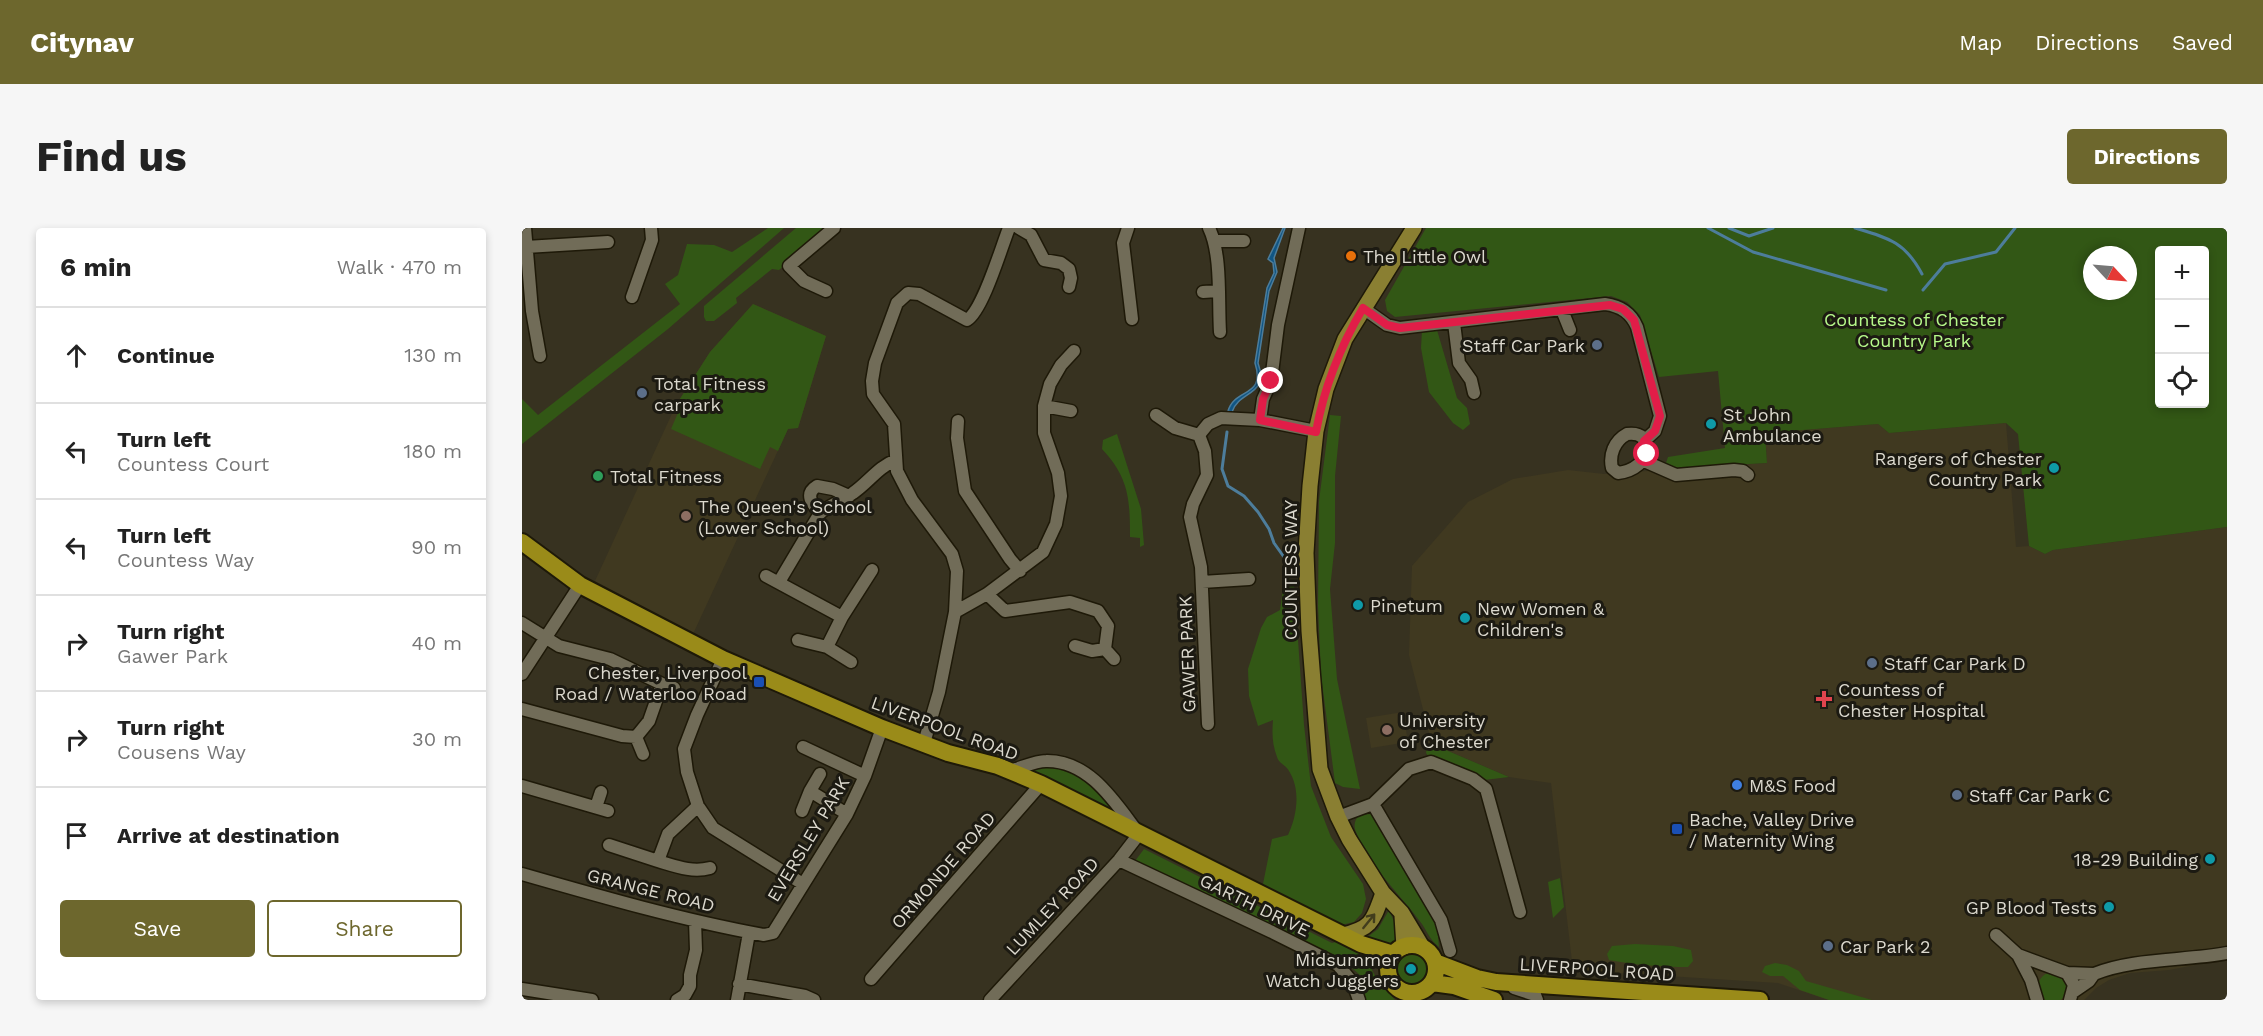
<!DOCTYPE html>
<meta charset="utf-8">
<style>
:root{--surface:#fff;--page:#f6f6f6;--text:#222;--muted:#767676;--line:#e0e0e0;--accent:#6d672d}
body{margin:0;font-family:"Work Sans",sans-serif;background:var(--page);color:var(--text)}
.controls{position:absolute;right:18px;top:18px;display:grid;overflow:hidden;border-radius:6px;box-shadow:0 3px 9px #0003}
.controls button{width:54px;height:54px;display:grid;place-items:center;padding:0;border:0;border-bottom:2px solid var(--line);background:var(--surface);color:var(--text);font:30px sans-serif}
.compass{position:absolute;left:1561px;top:18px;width:54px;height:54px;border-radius:50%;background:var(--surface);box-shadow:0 3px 9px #0003;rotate:116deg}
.stop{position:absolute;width:18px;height:18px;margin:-14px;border:4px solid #e11d48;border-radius:50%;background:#fff}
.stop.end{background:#e11d48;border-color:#fff;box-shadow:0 2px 6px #0008}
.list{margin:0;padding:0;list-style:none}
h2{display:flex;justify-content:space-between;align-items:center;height:78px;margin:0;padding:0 24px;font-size:26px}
h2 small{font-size:20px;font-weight:400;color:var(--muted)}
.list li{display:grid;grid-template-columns:39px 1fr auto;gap:18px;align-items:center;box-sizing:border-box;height:96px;padding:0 24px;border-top:2px solid var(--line)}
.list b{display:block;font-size:22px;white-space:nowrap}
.list p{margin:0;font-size:20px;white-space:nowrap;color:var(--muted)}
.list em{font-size:20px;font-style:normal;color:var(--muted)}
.actions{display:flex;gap:12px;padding:18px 24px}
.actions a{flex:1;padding:14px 0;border:2px solid var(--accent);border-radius:6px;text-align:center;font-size:21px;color:var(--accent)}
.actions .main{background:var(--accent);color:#fff}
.icon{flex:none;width:33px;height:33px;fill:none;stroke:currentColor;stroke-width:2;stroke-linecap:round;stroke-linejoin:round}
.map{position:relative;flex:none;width:1705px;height:772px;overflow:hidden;border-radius:6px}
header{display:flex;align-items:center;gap:36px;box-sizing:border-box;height:84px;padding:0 30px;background:var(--accent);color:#fff}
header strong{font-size:28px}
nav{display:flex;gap:33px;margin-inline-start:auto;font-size:21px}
.intro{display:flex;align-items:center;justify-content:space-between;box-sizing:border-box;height:144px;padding:0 36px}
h1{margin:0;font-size:42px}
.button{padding:15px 27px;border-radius:6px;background:var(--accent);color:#fff;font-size:21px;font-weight:700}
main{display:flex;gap:36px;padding:0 36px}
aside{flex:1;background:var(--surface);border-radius:6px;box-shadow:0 3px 9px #0003}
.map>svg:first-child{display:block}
.built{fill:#403920}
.green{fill:#325715;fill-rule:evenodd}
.water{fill:#105685;stroke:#4d7d9b;stroke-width:1.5}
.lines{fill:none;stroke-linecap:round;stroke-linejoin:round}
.stream{stroke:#4d7d9b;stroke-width:3}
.minor-casing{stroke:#1e1908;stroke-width:15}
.major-casing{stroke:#1e1908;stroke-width:18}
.highway-casing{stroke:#1e1908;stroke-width:20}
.minor{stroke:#716c58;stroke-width:12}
.major{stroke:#8a7f32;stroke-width:15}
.highway{stroke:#9a8b19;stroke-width:16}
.oneway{stroke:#423d1d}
.route{stroke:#e11d48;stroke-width:8}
.food-dot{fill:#e8710a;stroke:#1c1a12;stroke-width:2}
.service-dot{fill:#5c6f8a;stroke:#1c1a12;stroke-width:2}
.culture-dot{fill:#0f9aa8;stroke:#1c1a12;stroke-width:2}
.leisure-dot{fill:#2e9e5b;stroke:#1c1a12;stroke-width:2}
.education-dot{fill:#8d6e63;stroke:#1c1a12;stroke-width:2}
.transit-dot{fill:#1a4fb4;stroke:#1c1a12;stroke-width:2}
.health-dot{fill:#e0444e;stroke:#1c1a12;stroke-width:2}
.shop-dot{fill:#3f7fe0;stroke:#1c1a12;stroke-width:2}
.labels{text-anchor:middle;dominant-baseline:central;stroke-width:6;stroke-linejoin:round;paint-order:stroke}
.poi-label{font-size:18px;fill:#dcd9ce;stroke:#1c1a12;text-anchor:start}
.park-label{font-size:18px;fill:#b7fa8b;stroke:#1c1a12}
.street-label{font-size:18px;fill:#dcd9ce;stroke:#1c1a12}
</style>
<header>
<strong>Citynav</strong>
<nav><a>Map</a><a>Directions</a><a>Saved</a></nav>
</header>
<div class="intro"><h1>Find us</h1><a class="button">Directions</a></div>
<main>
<aside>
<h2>6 min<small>Walk · 470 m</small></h2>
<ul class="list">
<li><svg class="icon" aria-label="ahead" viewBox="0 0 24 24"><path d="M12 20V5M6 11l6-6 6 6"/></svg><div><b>Continue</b></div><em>130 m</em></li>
<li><svg class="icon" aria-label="left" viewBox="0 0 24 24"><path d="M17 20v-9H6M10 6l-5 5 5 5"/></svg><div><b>Turn left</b><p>Countess Court</p></div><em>180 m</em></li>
<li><svg class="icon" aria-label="left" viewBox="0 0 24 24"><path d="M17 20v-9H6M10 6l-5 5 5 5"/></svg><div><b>Turn left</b><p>Countess Way</p></div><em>90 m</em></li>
<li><svg class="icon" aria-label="right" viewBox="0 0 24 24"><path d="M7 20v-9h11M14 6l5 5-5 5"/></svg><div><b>Turn right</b><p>Gawer Park</p></div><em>40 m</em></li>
<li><svg class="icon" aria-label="right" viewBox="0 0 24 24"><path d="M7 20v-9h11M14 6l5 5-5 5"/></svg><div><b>Turn right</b><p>Cousens Way</p></div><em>30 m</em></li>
<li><svg class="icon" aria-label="arrive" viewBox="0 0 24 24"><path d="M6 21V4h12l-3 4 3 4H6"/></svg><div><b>Arrive at destination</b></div></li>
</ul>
<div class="actions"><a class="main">Save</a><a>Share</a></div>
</aside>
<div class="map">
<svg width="1705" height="772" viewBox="0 0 1705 772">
<rect width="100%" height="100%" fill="#373220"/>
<path class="built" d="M231,76L304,108L276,200L266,201L171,406L73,353L154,177L188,124Z
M1484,195L1494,319L1507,318L1523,326L1531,322L1705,299V731L1647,742L1608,745L1587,752L1574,760L1562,772H1307L1256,755L1051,742L1029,555L987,549L910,516L887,427L890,338L946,274L991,251L1046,242L1082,246L1245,235L1243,205L1356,196L1367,205Z
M881,484L886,514L849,520L844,490Z"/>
<path class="green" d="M246,0H262L146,101L0,216V171L16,187L158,76L143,56L156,47L165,16L192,17L210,24Z
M274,0H305L257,42L250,41L214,70L215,75L192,93H184L182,89V78Z
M904,0H1705V299L1531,322L1523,326L1507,318L1496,206L1484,195L1367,205L1356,196L1243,205L1245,235L1156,240L1144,235L1146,229L1203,220L1196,143L1137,149L1118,87L1105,74L1089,68L873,89L865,83L863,72ZM1638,22H1682V176H1638ZM1570,27H1606V63H1570Z
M231,76L304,108L276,200L266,201L256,223L248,219L238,241L149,201L158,180L154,177L188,124Z
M900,102H915L935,170L945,180L948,196L941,202L931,195L907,164L899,120Z
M808,187L819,188L813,248V315L808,361L815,451L838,561L821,559L813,555L799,447L796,378L797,273Z
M595,206L619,281L622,317L618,319V310L608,309C608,271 607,250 580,221L581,212Z
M763,347L772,355L782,497L789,558L809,609L841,656L844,671L840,685L832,694L819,697L740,661L750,611L766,607C775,588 779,562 767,543C764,537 757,536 755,529C750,516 750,505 751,492L736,498L727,468L726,441L739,400L745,389L758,382Z
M910,516L987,549L962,552L907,529L904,525L905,518Z
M524,537L552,545L574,557L591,577L588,583L511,544V540Z
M849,586L915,698L917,719C908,712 906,705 900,696C878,666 848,639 834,604C831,597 833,592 837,587Z
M622,621L810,715L821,712L846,734L852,746L873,772H843L840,761L849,757L820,731L613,633Z
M1038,650L1042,679L1031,690L1026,654Z
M867,682C872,694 879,705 872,718L843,711L856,701Z
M1113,716L1151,718L1169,722L1171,733L1166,739C1139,739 1114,737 1087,732L1085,726L1090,718Z
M875 741a15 15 0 1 1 30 0a15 15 0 1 1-30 0Z
M1253,735L1265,737L1277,743L1284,753L1350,772H1307L1278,762L1261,748H1248L1240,744L1243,738Z
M1516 759a15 15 0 1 1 30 0a15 15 0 1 1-30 0Z"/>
<path class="water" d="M761,0H763L752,30L755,44L747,63L736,135C748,168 717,162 710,184L706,183C713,159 744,170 733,135L745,60L752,45L751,35L746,31Z"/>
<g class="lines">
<path class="stream" d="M1186,0L1231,24L1364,62
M1207,0L1227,8L1251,0
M1333,0C1367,10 1383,14 1400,46
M1401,62L1423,36L1474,24L1493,0
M705,204L700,241L706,258L722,268L736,284L747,301L752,315L774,346"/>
<g class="minor-casing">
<path id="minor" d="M3,0L10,83L18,128
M497,0L509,7L522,32L539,35L547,41L549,50L547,59
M606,0L601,15L610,91
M687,0C700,27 696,73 698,104
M692,13H722
M4,19L86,14
M304,63L282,53L267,38L312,0
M681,64L696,63
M110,69L130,12L129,0
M841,80L865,97L878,100L1083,76C1099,78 1109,85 1115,99L1138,188L1133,203L1122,213
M1040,82L1048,102
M932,95L937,135L949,152L952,165
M522,178L549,183
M634,187L653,200L677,207
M738,192L741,171L749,153L756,97L777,0
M436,193L435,210L443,263L488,331L498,343
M1105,206C1135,202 1131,241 1096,245L1090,240C1087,227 1092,213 1105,206Z
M1122,233L1154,247L1212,242L1221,243L1226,247
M298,285C290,276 282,266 295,258L311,261L327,268
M244,348L320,389
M257,354L298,285C308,277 320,273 331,265C347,254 356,239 374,232
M680,354L727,351
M465,366L483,383L548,374L576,383L586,398L583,421L570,423L553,418
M433,384L465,366L521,324L534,296L539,268L536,245L522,205V178L528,156L539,137L552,123
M0,395L37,418L88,431L140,456L127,493L114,509L100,508L0,481
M276,412L305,419L329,434
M305,419L320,389L350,342
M583,421L592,431
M201,431L175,487L162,521L165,544L176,578L191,600L281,656
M0,446L58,357
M140,456L152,460
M686,496L679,339L668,289L671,276L685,247L683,223L677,207L686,196L699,190L738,192L794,203
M114,509L121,526
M402,515L417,464L433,384L435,343L430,326L390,272L375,243L372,196L351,166L350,153L353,135L375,75L386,65L397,66L445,92C461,82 479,20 487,0
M281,519L343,548
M0,558L86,583
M288,563L325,586
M851,576L919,692L928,723
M74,579L79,564
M280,583L288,563L298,546
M816,589L851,576L887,541L909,534L951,551L964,561L998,684
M87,617L136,633L146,606L176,578
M597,632L750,704L816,737L831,755L837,772
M136,633C153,638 170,645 188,640
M0,646C80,669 160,692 242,707L251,705L325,586L343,548L360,500
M1474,707L1496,727L1545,745L1552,757L1548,772
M1496,727L1509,752L1515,772
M1545,745L1572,746L1567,753L1551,764
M1572,746C1611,730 1663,733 1705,725
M349,751L519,556
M217,756L283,768L292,772
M992,760L1013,767L1015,772
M0,761L70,772
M155,772L163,767L168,758V747L174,722L173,693
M215,772L227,705
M468,772L597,632L617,606C594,576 568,532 524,533C513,533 499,540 487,543"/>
</g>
<g class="major-casing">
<path id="major" d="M892,0L823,111L804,161L794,203L788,258L784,325L787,403L798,541L816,589L827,611L861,665L880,685L901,720
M880,688L882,719
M821,707C851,700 851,692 861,665"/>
</g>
<g class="highway-casing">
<path id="highway" d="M0,314L58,357L201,431L360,500L426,525L476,538L519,556L839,716L871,726
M866 741a24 24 0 1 1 48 0a24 24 0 1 1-48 0Z
M913,734L955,750L974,754L1238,772
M910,755L932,758L972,772"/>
</g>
<use href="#minor" class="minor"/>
<use href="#major" class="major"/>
<use href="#highway" class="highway"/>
</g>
<defs><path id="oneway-shaft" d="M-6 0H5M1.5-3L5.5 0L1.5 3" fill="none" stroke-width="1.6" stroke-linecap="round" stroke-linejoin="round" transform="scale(1.5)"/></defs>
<use class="oneway" href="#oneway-shaft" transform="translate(847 693) rotate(-51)"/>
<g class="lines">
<path class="route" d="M749,153L741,171L738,192L794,204C802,159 818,119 841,80L865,97L878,100L1088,77L1101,81L1112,92L1138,188L1133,203L1122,213L1125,226"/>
</g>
<circle class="food-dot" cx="829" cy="28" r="6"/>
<g class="service-dot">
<circle cx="1075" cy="117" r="6"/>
<circle cx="120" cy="165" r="6"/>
<circle cx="1350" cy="435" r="6"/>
<circle cx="1435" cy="567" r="6"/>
<circle cx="1306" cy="718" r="6"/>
</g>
<g class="culture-dot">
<circle cx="1189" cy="196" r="6"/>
<circle cx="1532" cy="240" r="6"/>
<circle cx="836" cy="377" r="6"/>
<circle cx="943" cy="390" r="6"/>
<circle cx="1688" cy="631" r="6"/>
<circle cx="1587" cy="679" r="6"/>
<circle cx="889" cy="741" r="6"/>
</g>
<circle class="leisure-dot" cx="76" cy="248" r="6"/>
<g class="education-dot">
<circle cx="164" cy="288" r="6"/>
<circle cx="865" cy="502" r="6"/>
</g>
<g class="transit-dot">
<rect x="231" y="448" width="12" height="12" rx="3"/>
<rect x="1149" y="595" width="12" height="12" rx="3"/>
</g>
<path class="health-dot" d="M1299 462h6v6h6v6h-6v6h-6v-6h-6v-6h6z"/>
<circle class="shop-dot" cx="1215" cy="557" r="6"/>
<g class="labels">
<g class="poi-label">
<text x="841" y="28">The Little Owl</text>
<text x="1063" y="117" text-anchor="end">Staff Car Park</text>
<text x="132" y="155">Total Fitness<tspan x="132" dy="21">carpark</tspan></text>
<text x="1201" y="186">St John<tspan x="1201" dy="21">Ambulance</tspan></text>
<text x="1520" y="230" text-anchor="end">Rangers of Chester<tspan x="1520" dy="21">Country Park</tspan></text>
<text x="88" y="248">Total Fitness</text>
<text x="176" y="278">The Queen's School<tspan x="176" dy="21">(Lower School)</tspan></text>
<text x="848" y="377">Pinetum</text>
<text x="955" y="380">New Women &amp;<tspan x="955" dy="21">Children's</tspan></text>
<text x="1362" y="435">Staff Car Park D</text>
<text x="225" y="444" text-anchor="end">Chester, Liverpool<tspan x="225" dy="21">Road / Waterloo Road</tspan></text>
<text x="1316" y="461">Countess of<tspan x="1316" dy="21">Chester Hospital</tspan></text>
<text x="877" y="492">University<tspan x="877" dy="21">of Chester</tspan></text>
<text x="1227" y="557">M&amp;S Food</text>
<text x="1447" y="567">Staff Car Park C</text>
<text x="1167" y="591">Bache, Valley Drive<tspan x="1167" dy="21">/ Maternity Wing</tspan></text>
<text x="1676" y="631" text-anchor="end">18-29 Building</text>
<text x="1575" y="679" text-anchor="end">GP Blood Tests</text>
<text x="1318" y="718">Car Park 2</text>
<text x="877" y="731" text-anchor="end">Midsummer<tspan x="877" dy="21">Watch Jugglers</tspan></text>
</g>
<g class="park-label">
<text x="1392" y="91">Countess of Chester<tspan x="1392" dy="21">Country Park</tspan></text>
</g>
<g class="street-label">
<text transform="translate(768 342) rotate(-90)">COUNTESS WAY</text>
<text transform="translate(665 426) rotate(-92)">GAWER PARK</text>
<text transform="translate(423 500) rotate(20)">LIVERPOOL ROAD</text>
<text transform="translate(286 611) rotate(-59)">EVERSLEY PARK</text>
<text transform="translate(421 642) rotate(-49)">ORMONDE ROAD</text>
<text transform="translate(129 662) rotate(14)">GRANGE ROAD</text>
<text transform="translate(733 677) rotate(26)">GARTH DRIVE</text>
<text transform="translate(530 678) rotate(-47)">LUMLEY ROAD</text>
<text transform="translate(1075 741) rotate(4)">LIVERPOOL ROAD</text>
</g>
</g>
</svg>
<div class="controls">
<button>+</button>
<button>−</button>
<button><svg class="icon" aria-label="locate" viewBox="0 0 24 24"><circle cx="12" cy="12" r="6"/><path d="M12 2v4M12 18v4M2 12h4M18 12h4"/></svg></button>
</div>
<svg class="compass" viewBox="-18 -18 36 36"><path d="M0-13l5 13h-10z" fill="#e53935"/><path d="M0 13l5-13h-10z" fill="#767676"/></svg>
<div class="stop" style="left:1125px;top:226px"></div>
<div class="stop end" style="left:749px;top:153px"></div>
</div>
</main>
